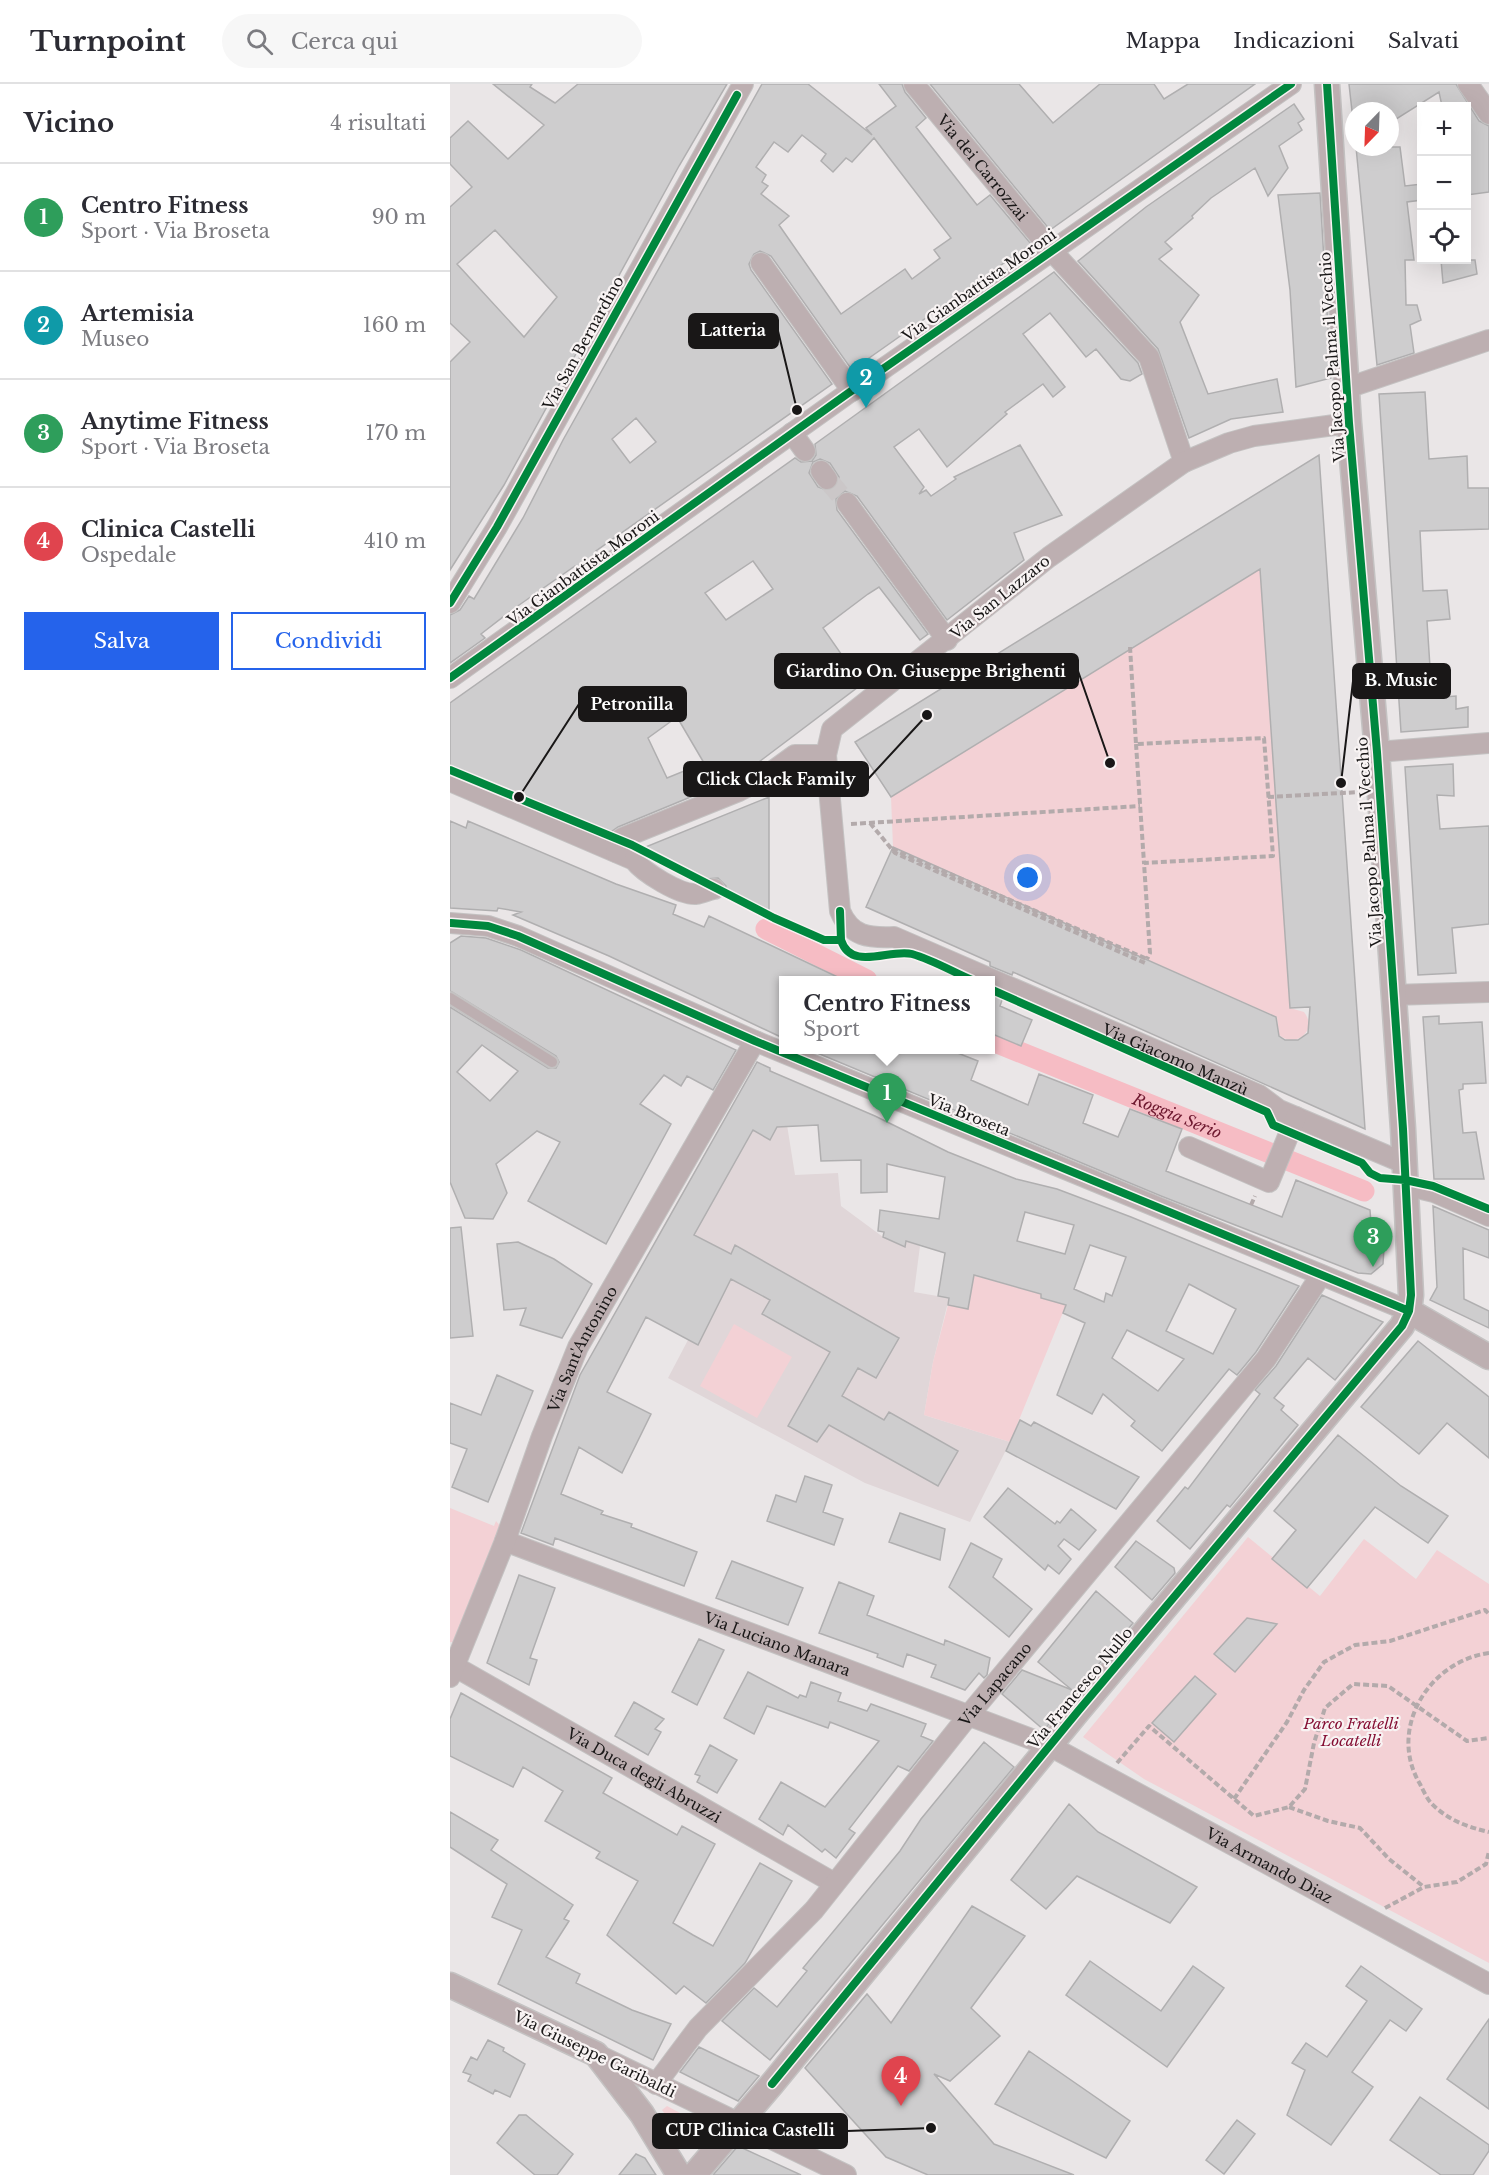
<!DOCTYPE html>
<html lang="it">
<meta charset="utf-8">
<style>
:root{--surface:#fff;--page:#f7f7f7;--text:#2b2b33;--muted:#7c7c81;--line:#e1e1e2;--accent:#2563eb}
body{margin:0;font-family:"Libre Baskerville",serif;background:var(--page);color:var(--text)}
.controls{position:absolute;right:18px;top:18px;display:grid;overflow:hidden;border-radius:0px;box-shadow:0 6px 24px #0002}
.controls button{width:54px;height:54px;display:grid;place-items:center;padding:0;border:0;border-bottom:2px solid var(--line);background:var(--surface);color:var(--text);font:30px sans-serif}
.compass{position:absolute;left:895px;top:18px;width:54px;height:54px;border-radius:50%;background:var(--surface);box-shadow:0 6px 24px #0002;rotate:203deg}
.you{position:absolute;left:578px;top:794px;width:21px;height:21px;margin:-15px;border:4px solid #fff;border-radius:50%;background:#1a73e8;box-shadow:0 0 0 9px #1a73e833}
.badge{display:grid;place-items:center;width:39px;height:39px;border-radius:50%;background:var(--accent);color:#fff;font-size:20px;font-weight:700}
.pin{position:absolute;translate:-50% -50px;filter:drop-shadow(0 2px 3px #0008)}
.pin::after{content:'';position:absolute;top:32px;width:21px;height:18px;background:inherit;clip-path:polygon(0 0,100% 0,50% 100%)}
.popup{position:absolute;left:329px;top:892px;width:216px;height:78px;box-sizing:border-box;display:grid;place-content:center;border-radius:0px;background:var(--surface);filter:drop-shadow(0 2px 4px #0005);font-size:20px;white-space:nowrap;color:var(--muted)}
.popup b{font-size:22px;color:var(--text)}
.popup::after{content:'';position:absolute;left:50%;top:100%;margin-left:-12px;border:12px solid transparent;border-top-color:var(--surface)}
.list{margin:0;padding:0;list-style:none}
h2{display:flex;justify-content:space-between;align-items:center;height:78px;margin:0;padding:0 24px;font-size:26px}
h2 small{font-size:20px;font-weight:400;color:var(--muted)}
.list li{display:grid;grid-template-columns:39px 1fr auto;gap:18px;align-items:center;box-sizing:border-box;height:108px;padding:0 24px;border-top:2px solid var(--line)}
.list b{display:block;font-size:22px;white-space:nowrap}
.list p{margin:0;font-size:20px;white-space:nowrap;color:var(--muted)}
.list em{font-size:20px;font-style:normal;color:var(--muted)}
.actions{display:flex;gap:12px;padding:18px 24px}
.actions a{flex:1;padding:14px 0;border:2px solid var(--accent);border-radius:0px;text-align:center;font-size:21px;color:var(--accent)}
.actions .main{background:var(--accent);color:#fff}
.icon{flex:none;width:33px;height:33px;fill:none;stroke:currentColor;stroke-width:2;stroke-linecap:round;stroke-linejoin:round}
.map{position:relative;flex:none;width:1039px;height:2091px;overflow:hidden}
header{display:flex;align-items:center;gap:36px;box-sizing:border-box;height:84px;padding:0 30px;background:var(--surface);border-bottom:2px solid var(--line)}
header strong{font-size:28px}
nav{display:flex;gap:33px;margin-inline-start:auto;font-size:21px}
.search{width:420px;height:54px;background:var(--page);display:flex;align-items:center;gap:15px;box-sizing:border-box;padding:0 21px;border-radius:33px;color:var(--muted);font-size:22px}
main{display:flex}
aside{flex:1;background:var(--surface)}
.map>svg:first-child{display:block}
.built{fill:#e0d6d8}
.green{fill:#f3d1d5}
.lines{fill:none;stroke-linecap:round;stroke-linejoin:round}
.canal{stroke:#f6bcc4;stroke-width:21}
.building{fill:#cecdce;stroke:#b0afb0;stroke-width:1.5;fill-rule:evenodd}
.minor-tunnel{stroke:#cbc7c8;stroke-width:20;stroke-dasharray:20 10;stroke-linecap:butt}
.service-casing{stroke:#c4c2c2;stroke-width:14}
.minor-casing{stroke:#c4c2c2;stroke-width:22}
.tertiary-casing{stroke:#c4c2c2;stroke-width:27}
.path{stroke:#b3aaab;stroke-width:4;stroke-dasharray:6 3;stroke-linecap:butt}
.service{stroke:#bdafb1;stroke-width:10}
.minor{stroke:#bdafb1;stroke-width:20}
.tertiary{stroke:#bdafb1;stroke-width:24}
.cycleway-casing{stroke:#f8f3f3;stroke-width:11}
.cycleway{stroke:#00873e;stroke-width:8}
.labels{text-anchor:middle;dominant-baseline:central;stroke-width:4.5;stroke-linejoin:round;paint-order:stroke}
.street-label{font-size:15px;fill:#191717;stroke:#f8f3f3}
.park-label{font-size:15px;font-style:italic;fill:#850f34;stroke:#f8f3f3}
.water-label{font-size:16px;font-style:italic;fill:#6e182f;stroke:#f8f3f3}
.leader{fill:none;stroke:#191717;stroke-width:2}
.callout-dot{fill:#191717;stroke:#f8f3f3;stroke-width:2}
.callout{fill:#191717;stroke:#191717;stroke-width:2}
.callout-label{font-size:16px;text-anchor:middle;font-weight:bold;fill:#fff}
</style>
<header>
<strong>Turnpoint</strong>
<div class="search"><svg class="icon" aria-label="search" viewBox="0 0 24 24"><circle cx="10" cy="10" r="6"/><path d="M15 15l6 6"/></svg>Cerca qui</div>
<nav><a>Mappa</a><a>Indicazioni</a><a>Salvati</a></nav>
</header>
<main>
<aside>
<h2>Vicino<small>4 risultati</small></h2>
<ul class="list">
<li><span class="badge" style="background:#2e9e5b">1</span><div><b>Centro Fitness</b><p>Sport · Via Broseta</p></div><em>90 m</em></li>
<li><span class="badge" style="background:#0f9aa8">2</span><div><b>Artemisia</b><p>Museo</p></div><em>160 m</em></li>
<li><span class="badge" style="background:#2e9e5b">3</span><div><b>Anytime Fitness</b><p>Sport · Via Broseta</p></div><em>170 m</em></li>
<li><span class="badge" style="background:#e0444e">4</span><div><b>Clinica Castelli</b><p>Ospedale</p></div><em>410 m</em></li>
</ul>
<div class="actions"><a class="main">Salva</a><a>Condividi</a></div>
</aside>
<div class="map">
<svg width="1039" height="2091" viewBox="0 0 1039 2091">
<rect width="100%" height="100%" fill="#eae6e7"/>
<path class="built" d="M307,978L329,991L345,1091L388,1089L391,1122L433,1153L454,1163L456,1157L470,1162L464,1208L499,1214L483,1278L474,1331L560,1358L520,1438L415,1399L218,1294L238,1256L248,1260L281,1195L207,1153Z"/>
<path class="green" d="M814,478L840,924L854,928C868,946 847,965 829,951L827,933L443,763L441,713L798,493Z
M525,1187V1192L591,1210V1214L616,1221L560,1358L474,1331L483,1278L498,1221Z
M284,1240L342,1273L307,1334L250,1302Z
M0,1424L44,1442L46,1437L52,1444L6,1559L0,1558Z
M798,1453L870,1512L914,1455L966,1495L987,1466L1039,1500V1879L694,1695L633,1653Z
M217,2022L260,2045L238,2063L212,2026Z"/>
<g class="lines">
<g class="canal">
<path d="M316,845L417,896"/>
<path id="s1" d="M540,956L914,1107"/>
</g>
</g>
<path class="building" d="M43,0H82L80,3L105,19L128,0H277L229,82L54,401L0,486V278L20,258L0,239V123L22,103L0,80V54L18,37L58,75L94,41ZM45,146L107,213L74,253L7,180Z
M312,0H358L422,51L416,44L446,22L429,0H452L455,8L476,34L466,43L527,121L540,111L581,160L402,286L321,172L310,167L304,170L299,180L301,186L382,300L146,467L150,472L129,487L125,482L62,526L31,550L35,554L0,579V531L10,526L19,512L24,515L73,434L113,356ZM352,51L376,70L371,77L383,88L396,74L402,78L424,54L501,154L484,166L490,174L462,195L455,185L391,230L329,141L339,132L311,110L318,102L312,98L316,91L306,83L324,58L338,68ZM186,334L206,358L180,379L162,355Z
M480,0H569L603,39L650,0H704L714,15L738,0H805L600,146Z
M899,0H1006L1029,37L1039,42V108L1017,111V22H992L989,8L940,39V27H902Z
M844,20L854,35L848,39L852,46L829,62L838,84L818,112L805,84L761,114L742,132L743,134L715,158L722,165L709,175L749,211L730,238L758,310L827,295L833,328L781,335L739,354L708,265L628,177L696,123Z
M906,63H950L955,102L972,100V116L957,118L964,176H955L956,221H967L971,236L960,241L964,269L927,281Z
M870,109L881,294L846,303L840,206L828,111Z
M991,176H1025L1027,190L993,199Z
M604,188L688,279L692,290L680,297L671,295L646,265L636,273L600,229L573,250L615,303L603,313L593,300L555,328L557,330L497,383L469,345L444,363L474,403L469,410L476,406L481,412L506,395L504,393L570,361L612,431L564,449L574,476L497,536L407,412L395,407L386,415L387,426L478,550L470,556L429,503L418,510L373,544L412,600L289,693L168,743L158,750L0,685V619L345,374L351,378L362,377L366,371L365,360ZM370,375L380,379L389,393L388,400L379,407L368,403L359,389L363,378ZM303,477L323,505L276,536L255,509ZM227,633L254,679L217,694L198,654Z
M975,308L979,375L1017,372L1018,404H1039V445L970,447L973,507L997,506L1000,535L977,537L982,614L1006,612V625L1018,623V643L951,648L929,310Z
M869,371L884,590L915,1045L563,888L562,891L540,882V878L416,823L443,763L826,933L829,952L835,956H848L858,949L860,923L840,924L810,485L441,713L405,658Z
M1003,680L1004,712L987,711L990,745L1039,742V840L1002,844L1006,889L968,891L955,683Z
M319,713V829L275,810L276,802L268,794L256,795L193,764Z
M0,737L16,744L18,737L166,800L226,821L223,830L254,843L259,832L396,897H333V954L159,872L63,831L71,828L48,824L47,827L0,824Z
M11,852L36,854L71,866L286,966L263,1006L237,992L231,1002L214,991L190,1020L221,1040L156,1160L78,1117L110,1058L87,1047L46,1080L57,1109L43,1135L15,1134L0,1098V923L98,984H106L109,978L106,972L0,907V859ZM32,961L68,987L40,1017L7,988Z
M540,908L553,913L550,922L582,936L571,962L540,949Z
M989,932V940L1032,938L1036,999L1013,1000V1005L1009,1006L1013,1049L1026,1048L1034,1095H984L973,933Z
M360,966H500L528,977L521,996L578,1021L589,990L643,1011L633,1039L668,1053L680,1025L732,1045L716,1087L832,1133L846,1096L920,1126L922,1153L934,1164L933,1180L921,1190L908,1189L711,1112Z
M307,978L320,984V987L425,1032L498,1068L566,1095L607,1105L681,1133L849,1202L806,1268L787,1291L779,1285L712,1367L681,1342L685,1337L653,1310L642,1330L607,1311L635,1239L613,1229L616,1221L591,1214V1210L524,1191L518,1225L498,1221L499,1214L488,1212L495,1169L456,1157L455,1163L433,1153L434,1148L428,1147L430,1126L489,1135L495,1093L437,1080V1108L411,1109V1076L371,1077L368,1041L327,1043L320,1056L303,1046L244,1151L281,1170L285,1161L449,1254L426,1294L408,1284L392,1312L434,1336L439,1328L508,1367L488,1402L379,1341L367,1358L338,1342L380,1268L312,1230L320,1216L281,1195L248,1261L196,1233L157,1308L201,1330L172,1389L129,1363L111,1410L153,1427L151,1430L182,1440L181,1443L247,1468L234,1502L105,1454L103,1461L71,1449L130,1291ZM575,1128L624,1141L615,1170L567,1157ZM640,1161L676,1173L662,1212L656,1209L654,1218L624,1205ZM739,1200L786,1225L763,1270L716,1247ZM677,1246L734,1275L708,1307L662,1274Z
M983,1122L1039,1146V1174L1013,1164L1014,1215L1039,1227V1244L980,1216L987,1203Z
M11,1143L23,1252L0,1254V1144Z
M68,1158L104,1175L142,1200L112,1254L70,1241L76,1224L54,1226L47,1160Z
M872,1211L933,1238L885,1296L858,1274L824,1314L834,1322L831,1326L848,1341L780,1423L777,1421L740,1465L707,1437L735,1403L738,1405L810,1310L805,1306L826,1282Z
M968,1257L1039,1313V1374L997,1339L969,1370L911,1323Z
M47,1291L83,1307L38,1418L2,1403L17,1365L0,1359V1319L31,1331Z
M570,1336L581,1342L584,1338L689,1393L666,1425L556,1367Z
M888,1351L951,1402L998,1432L978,1459L925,1423L857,1504L822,1475L846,1446L824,1427Z
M355,1392L382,1401L373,1428L393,1435L384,1461L317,1437L326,1411L346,1418Z
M558,1404L605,1440L607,1437L610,1439L621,1425L646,1446L629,1466L614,1455L608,1462L621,1475L609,1490L598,1481L595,1486L534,1433Z
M450,1429L495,1445L490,1476L439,1458Z
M686,1457L724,1484L725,1489L702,1516L665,1483Z
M521,1459L552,1475L543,1493L582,1525L559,1553L499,1503Z
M282,1477L353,1504L338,1541L266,1514Z
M69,1491L105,1504L80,1574L87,1576L79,1601L37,1579Z
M389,1498L424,1512L417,1531L494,1561L495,1556L540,1574L537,1591L534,1594L529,1589L515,1606L481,1593L486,1581L457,1570L453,1583L427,1573L428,1570L369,1549Z
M646,1507L683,1539L594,1646L552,1610L572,1586L622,1606L588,1578Z
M797,1534L827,1540L785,1588L764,1570Z
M249,1555L274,1566L247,1621L222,1608Z
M298,1588L348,1614L350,1611L356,1613L361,1598L391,1609L388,1617L417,1627L421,1620L476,1640L471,1652L483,1657L459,1687L448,1682L399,1745L405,1749L386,1774L375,1765L372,1768L338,1741L333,1751L309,1735L331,1698L375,1723L429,1657L380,1638L378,1644L317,1622L304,1650L274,1634Z
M745,1592L766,1610L724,1658L702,1639Z
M11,1609L162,1694L153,1709L227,1751L232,1742L265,1760L223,1839L243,1851L263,1862L310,1779L342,1797L295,1879L256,1919L234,1902L226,1910L157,1851L188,1797L146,1774L150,1768L95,1737L113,1707L73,1683L63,1703L0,1672V1635Z
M184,1618L214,1635L205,1645L211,1648L198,1671L165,1652Z
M534,1658L564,1683L320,1976L272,1937L304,1904L327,1923L357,1887L353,1884L450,1767L471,1735Z
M260,1661L287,1676L267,1709L247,1698L250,1692L245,1690Z
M619,1720L648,1748L747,1803L720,1839L627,1792L596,1825L561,1796Z
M0,1728L48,1756L41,1766L123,1821L114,1835L119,1837L96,1873L130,1890L126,1899L182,1926L221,1940L203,1976L48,1900L72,1846L42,1833L57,1800L0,1763Z
M522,1822L575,1852L521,1924L550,1952L500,1997L484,1990L544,2060L624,2091H478L436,2073L355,1984L417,1910L441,1939Z
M640,1877L711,1927L743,1882L774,1904L717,1983L616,1911Z
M911,1882L972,1925L956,1947L940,1936L902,1988L923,2003L881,2061L837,2031L855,1986L842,1979L856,1959L877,1973L917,1917L896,1902Z
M1039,1935V2025L997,1995Z
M38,1956L54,1964L53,1967L75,1980L60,2013L45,2006L43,2010L18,1997L21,1991L13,1988L21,1973L27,1976Z
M249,1963L309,1992L288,2017L230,1988Z
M579,1967L680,2037L656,2074L545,2020Z
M970,2013L1039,2061V2067L1023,2091H991L940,2056Z
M69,2031H76L123,2070L107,2091H85L47,2059Z
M787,2036L805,2050L774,2090L756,2076Z
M288,2062L351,2091H263Z
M186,2070L195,2074L206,2091H169Z"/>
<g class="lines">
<path class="minor-tunnel" d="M377,395L397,419"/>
<g class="service-casing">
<path id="service" d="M0,914L102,978"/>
</g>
<g class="minor-casing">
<g id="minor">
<path id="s2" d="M464,0L602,167L699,273L734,378"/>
<path d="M1018,0L1039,30"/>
<path d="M311,179L402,307"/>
<path d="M897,304L1039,256"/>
<path id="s3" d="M899,339L804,352L779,359L734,378L599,473L382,645L376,671L390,827C401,853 419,854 444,853L809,1011L829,1026L954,1079"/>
<path d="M342,349L355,367"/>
<path d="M371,387L377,395"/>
<path d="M397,419L497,556"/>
<path d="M0,519L47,443L293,0"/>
<path d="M0,594L397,310L841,0"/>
<path d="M927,668L1039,659"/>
<path d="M0,697L184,776C194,789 230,811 246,810C252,809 258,806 264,805"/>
<path d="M166,768L172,754L289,707L309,697L345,671H376"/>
<path d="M0,839L38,842L68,852L305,957L959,1227"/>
<path d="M943,911L1039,908"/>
<path d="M739,1063L819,1098L846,1033"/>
<path d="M955,1101L984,1108L1039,1132"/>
<path id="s4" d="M55,1457L600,1662L1039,1900"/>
<path id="s5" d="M4,1582L384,1799"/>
<path id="s6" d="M0,1593L55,1457L92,1352L128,1263L305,957"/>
<path d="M148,1971L396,2091"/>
<path id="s7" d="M206,2000L248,1944L364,1826L518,1632L816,1275L871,1191"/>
</g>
</g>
<g class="tertiary-casing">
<path id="tertiary" d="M959,1227L1039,1273
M0,1901L146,1970L192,2030L229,2091
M244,2091L322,2000L629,1626L952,1242L959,1227L961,1211L953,1045L927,668L899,339L877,0"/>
</g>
<path class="path" d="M680,563L686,660L814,654L823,772L694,779L700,869L697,875
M686,660L694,779
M818,713L911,708
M420,739L445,769L695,879
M401,740L690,722
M442,765L697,875
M801,1121L805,1112
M1039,1569C979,1577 937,1645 970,1700C973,1706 977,1715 982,1720C998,1736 1017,1743 1039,1748
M667,1679L699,1642L804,1732L839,1723L855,1705L864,1659L875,1624L903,1600L938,1602L1017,1657L1039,1654
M784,1715L837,1638L854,1606L874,1578L905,1561L940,1557L1035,1526L1039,1530
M839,1723L878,1737L910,1744L939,1775L974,1803
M935,1824L974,1803L1007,1798L1036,1780L1039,1767"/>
<use href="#service" class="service"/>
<use href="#minor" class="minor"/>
<use href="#tertiary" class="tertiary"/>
<g class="cycleway-casing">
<path id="cycleway" d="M0,519L47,443L287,11
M0,594L397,310L841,0
M0,686L182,761L324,834L374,856H391
M390,827L391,856C401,888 441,864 462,870C483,876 503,888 522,896
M1,839L38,842L68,852L305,957L959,1227
M540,905L817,1028L823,1041L912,1079L920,1089L930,1094L955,1096L983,1102L1039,1125
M322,2000L629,1626L952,1242L959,1227L961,1211L953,1045L927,668L899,339L877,0"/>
</g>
<use href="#cycleway" class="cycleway"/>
</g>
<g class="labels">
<g class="street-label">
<text stroke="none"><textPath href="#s2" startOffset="108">Via dei Carrozzai</textPath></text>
<text transform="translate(529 201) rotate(-35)">Via Gianbattista Moroni</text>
<text transform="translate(133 259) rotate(-61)">Via San Bernardino</text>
<text transform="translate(882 273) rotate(-94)">Via Jacopo Palma il Vecchio</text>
<text transform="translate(133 484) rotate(-36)">Via Gianbattista Moroni</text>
<text transform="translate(550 513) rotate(-39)">Via San Lazzaro</text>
<text transform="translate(919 758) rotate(-94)">Via Jacopo Palma il Vecchio</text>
<text stroke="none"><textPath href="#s3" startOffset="1168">Via Giacomo Manzù</textPath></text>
<text transform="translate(519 1031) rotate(22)">Via Broseta</text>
<text stroke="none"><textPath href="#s6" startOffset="354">Via Sant'Antonino</textPath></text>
<text stroke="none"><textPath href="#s4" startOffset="291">Via Luciano Manara</textPath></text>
<text stroke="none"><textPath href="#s7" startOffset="525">Via Lapacano</textPath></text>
<text transform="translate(630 1604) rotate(-50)">Via Francesco Nullo</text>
<text stroke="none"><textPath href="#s5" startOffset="219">Via Duca degli Abruzzi</textPath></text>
<text stroke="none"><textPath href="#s4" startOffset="832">Via Armando Diaz</textPath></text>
<text transform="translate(145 1970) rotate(26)">Via Giuseppe Garibaldi</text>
</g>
<g class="park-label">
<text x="901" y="1639">Parco Fratelli<tspan x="901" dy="17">Locatelli</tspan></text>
</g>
<g class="water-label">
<text stroke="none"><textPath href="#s1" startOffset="202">Roggia Serio</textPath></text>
</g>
</g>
<path class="leader" d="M347 326L328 247M660 679L628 587M891 699L903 597M69 713L129 620M477 631L418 695M481 2044L397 2047"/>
<g class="callout-dot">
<circle cx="347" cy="326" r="6"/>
<circle cx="660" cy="679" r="6"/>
<circle cx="891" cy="699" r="6"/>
<circle cx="69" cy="713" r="6"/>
<circle cx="477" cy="631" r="6"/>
<circle cx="481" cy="2044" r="6"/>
</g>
<g class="callout">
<rect x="239" y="230" width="89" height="34" rx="6"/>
<rect x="325" y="570" width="303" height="34" rx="6"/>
<rect x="903" y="580" width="97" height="34" rx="6"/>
<rect x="129" y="603" width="107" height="34" rx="6"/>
<rect x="234" y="678" width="184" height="34" rx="6"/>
<rect x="203" y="2030" width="194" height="34" rx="6"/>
</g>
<g class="callout-label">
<text x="283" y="252">Latteria</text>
<text x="476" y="593">Giardino On. Giuseppe Brighenti</text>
<text x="951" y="602">B. Music</text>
<text x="182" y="626">Petronilla</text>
<text x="326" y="701">Click Clack Family</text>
<text x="300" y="2052">CUP Clinica Castelli</text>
</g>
</svg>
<div class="controls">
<button>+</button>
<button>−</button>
<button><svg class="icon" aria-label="locate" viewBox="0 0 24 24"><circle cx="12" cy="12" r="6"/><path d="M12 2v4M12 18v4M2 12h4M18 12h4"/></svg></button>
</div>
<svg class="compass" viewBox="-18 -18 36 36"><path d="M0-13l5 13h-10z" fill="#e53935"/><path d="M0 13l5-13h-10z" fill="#7c7c81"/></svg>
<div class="you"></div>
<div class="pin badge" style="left:437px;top:1039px;background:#2e9e5b">1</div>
<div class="popup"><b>Centro Fitness</b>Sport</div>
<div class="pin badge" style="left:416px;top:324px;background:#0f9aa8">2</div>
<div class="pin badge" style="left:923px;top:1183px;background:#2e9e5b">3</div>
<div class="pin badge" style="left:451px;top:2022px;background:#e0444e">4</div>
</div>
</main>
